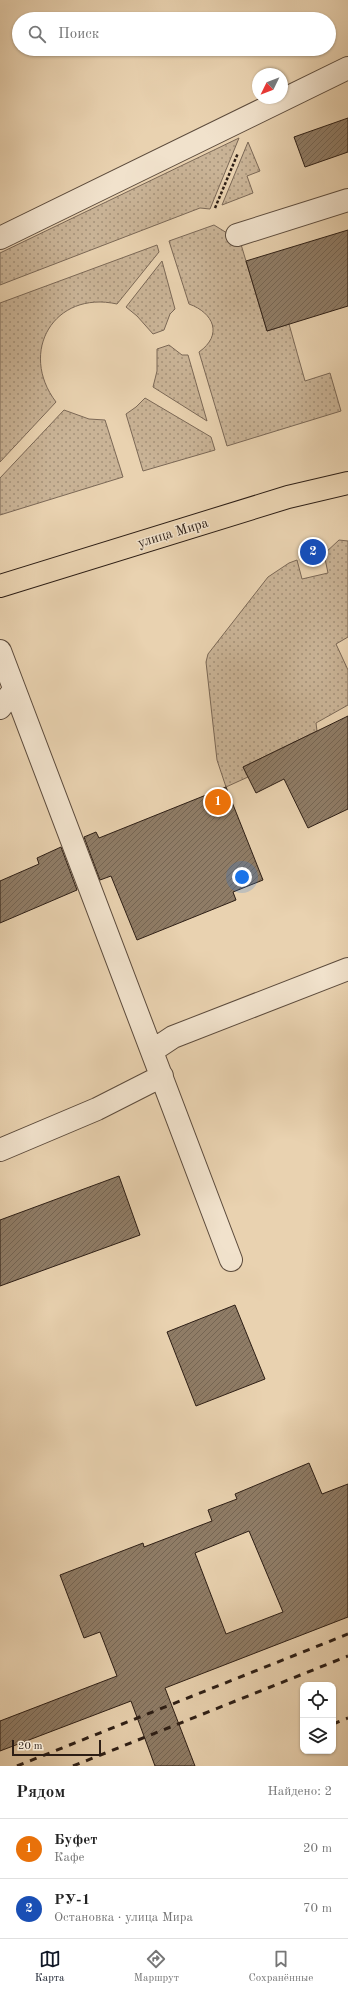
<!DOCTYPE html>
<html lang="ru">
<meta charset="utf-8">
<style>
:root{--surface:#fff;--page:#f6f6f6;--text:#222;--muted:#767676;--line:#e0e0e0;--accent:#111827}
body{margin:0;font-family:"Old Standard TT",serif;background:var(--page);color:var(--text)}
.controls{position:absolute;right:12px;bottom:12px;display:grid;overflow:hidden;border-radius:8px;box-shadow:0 1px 3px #0004}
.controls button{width:36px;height:36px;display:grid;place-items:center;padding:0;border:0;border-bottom:1px solid var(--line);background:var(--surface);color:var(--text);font:20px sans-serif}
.compass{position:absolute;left:252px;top:68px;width:36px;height:36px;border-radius:50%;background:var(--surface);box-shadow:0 1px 3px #0004;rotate:227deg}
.scale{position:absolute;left:12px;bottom:10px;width:89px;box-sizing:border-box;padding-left:4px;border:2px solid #2d1e15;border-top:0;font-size:11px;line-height:14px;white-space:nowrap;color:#2d1e15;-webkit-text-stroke:3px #f1e2cc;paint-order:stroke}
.you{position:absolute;left:242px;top:877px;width:14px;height:14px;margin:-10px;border:3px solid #fff;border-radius:50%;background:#1a73e8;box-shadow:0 0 0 6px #1a73e833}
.badge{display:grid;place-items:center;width:26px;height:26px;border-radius:50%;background:var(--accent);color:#fff;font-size:13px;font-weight:700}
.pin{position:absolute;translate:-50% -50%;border:2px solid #fff;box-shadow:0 1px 4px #0006}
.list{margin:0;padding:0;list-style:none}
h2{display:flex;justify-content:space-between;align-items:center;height:52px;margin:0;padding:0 16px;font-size:17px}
h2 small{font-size:13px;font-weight:400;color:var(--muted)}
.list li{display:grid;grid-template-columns:26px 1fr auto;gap:12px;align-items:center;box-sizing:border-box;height:60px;padding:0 16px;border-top:1px solid var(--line)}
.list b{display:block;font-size:15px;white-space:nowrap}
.list p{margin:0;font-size:13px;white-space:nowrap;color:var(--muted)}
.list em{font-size:13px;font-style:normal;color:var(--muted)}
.icon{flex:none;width:22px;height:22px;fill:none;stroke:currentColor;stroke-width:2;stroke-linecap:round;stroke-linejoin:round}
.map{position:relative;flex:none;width:348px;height:1766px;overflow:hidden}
.search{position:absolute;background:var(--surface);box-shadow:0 1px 3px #0004;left:12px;right:12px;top:12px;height:44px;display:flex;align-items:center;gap:10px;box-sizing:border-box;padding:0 14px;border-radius:22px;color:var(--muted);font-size:15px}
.sheet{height:172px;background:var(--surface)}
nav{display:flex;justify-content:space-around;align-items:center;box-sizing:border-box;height:56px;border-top:1px solid var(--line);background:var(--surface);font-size:11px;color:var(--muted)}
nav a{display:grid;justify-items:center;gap:2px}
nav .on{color:var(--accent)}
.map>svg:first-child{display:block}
.grass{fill:url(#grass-dots);stroke:#7b6856}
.building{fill:url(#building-hatch);stroke:#2d1e15;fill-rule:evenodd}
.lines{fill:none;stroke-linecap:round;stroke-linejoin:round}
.minor-casing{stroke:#5c4b3c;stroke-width:24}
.highway-casing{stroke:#2d1e15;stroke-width:24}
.path{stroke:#2d1e15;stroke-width:2.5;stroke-dasharray:3 2;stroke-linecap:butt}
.minor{stroke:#f1e2cc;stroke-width:22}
.highway{stroke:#e9d2b0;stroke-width:22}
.rail{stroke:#2d1e15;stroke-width:3;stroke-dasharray:7 7;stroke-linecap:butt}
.labels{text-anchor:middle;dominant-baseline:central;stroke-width:3;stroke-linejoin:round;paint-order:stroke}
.street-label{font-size:14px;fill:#2d1e15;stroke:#f1e2cc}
</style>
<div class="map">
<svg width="348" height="1766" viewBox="0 0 348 1766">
<defs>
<pattern id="grass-dots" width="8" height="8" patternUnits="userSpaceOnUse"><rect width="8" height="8" fill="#c9b396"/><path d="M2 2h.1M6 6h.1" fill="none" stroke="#a49179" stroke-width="1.8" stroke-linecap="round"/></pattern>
<pattern id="building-hatch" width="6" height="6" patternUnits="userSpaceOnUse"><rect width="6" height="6" fill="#8f7c66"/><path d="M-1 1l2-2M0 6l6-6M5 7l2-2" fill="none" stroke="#756553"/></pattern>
</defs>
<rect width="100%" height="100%" fill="#e9d2b0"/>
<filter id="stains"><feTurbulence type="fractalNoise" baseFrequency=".005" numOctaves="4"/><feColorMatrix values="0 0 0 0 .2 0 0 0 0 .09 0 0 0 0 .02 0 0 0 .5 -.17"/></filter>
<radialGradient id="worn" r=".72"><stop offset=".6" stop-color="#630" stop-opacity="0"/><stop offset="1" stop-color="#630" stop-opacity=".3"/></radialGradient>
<path class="grass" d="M239,138L210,209L200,208L0,285V253Z
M248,142L260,171L247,176L253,193L222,205Z
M214,225L240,241L267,331L289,324L305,381L330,373L341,411L227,446L199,352C223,335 214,313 189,304L169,241Z
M157,245L159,252L117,304C54,290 18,352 56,402L0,462V303Z
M162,261L175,309L170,314L164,330L153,334L137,316L126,307Z
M169,345L182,355H188L207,421L153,387L157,371V349Z
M145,398L211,437L215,450L143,471L126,414L136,407Z
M64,410L89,419L105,420L123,477L0,515V478Z
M339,540L348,541V637L336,644L348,670V705L316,723L317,731L243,767L248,777L226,787L217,760L206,662L208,654L268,577L289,563L297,560L302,579L328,573L324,554Z"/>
<path class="building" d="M348,118V152L305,167L294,137Z
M348,230V306L267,331L246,261Z
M348,716V809L308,828L284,779L256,793L243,767Z
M226,787L263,880L233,892L236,900L137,940L111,876L100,880L84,837L96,832L99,838Z
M61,847L77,890L0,923V881L39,864L37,858Z
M119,1176L140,1235L0,1286V1220Z
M235,1305L265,1379L196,1406L167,1332Z
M309,1463L322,1494L348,1484V1617L165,1688L195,1766H155L131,1701L0,1751V1721L117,1676L100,1632L84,1638L60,1575L143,1543L144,1547L212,1521L208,1510L237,1499L235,1494ZM249,1531L283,1612L226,1634L195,1553Z"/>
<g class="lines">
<g class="minor-casing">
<path id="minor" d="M237,235L348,200
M0,238L348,68
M0,651L231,1260
M0,708L14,690
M152,1051L173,1037L348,969
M0,1150L97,1109L162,1076"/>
</g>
<g class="highway-casing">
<path id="highway" d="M0,586L288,497L348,483"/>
</g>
<path class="path" d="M215,208L238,153"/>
<use href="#minor" class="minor"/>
<use href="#highway" class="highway"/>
<path class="rail" d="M333,1724L348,1718
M17,1766L348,1634
M73,1766L348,1656"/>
</g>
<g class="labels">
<g class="street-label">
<text transform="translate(173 533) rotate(-17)">улица Мира</text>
</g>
</g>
<rect width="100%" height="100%" filter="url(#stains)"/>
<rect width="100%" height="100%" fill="url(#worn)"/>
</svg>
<div class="controls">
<button><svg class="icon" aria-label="locate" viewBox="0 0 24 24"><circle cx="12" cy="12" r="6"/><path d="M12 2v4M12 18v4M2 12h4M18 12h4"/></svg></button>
<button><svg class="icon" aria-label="layers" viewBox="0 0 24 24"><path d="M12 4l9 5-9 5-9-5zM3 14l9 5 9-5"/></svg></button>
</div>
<svg class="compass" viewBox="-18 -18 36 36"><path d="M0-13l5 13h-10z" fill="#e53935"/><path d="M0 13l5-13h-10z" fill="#767676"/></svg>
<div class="scale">20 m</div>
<div class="you"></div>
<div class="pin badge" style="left:218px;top:802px;background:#e8710a">1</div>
<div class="pin badge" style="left:313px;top:552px;background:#1a4fb4">2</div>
<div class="search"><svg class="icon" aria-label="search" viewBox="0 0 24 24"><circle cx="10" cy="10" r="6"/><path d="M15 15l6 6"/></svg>Поиск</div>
</div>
<section class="sheet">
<h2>Рядом<small>Найдено: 2</small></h2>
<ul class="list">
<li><span class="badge" style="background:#e8710a">1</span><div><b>Буфет</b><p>Кафе</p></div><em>20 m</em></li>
<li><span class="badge" style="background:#1a4fb4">2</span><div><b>РУ-1</b><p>Остановка · улица Мира</p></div><em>70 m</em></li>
</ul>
</section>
<nav>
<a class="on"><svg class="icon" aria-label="map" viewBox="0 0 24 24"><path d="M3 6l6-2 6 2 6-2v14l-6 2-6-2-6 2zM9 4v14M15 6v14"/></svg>Карта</a>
<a><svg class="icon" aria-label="directions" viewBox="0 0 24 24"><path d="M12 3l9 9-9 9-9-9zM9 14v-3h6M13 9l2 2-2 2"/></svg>Маршрут</a>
<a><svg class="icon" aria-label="saved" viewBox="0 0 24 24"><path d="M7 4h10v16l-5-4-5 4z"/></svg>Сохранённые</a>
</nav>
